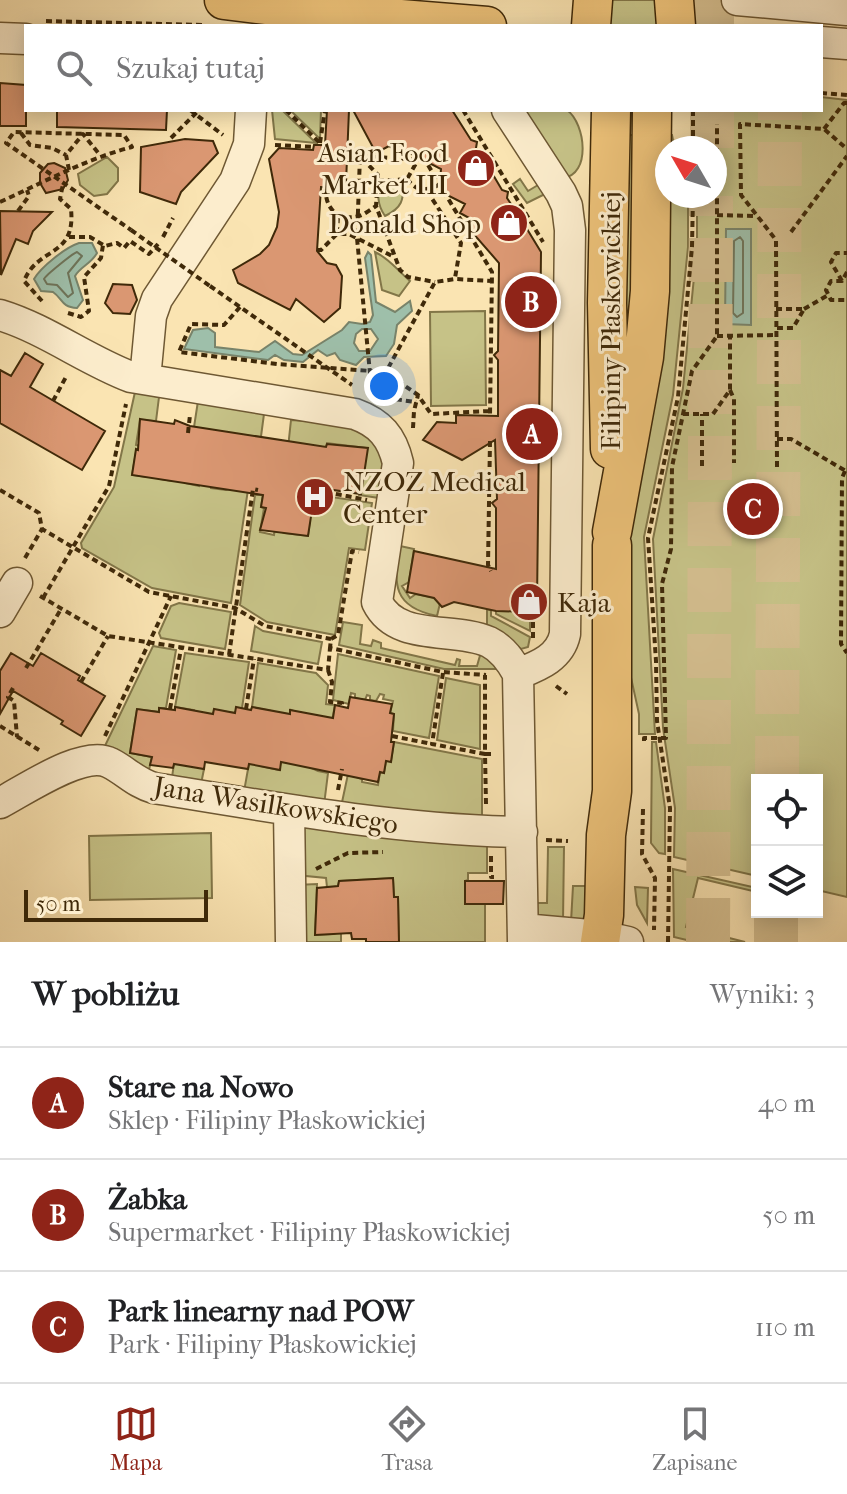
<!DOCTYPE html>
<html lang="pl">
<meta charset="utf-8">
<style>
:root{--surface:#fff;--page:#f2f2f2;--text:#202124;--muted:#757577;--line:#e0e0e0;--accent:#8f2418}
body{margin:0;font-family:"IM FELL French Canon",serif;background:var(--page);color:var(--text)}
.controls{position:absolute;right:24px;bottom:24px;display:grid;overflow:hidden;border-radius:0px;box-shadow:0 4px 20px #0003}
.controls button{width:72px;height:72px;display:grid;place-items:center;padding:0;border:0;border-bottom:2px solid var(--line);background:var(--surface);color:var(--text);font:40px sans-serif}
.compass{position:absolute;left:655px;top:136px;width:72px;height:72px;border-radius:50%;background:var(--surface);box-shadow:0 4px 20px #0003;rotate:309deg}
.scale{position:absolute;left:24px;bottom:20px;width:184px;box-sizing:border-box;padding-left:8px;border:4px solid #3f2909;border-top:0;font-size:22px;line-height:28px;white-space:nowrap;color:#3f2909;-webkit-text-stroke:6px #fcedcd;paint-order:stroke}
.you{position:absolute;left:384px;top:386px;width:28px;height:28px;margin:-20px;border:6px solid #fff;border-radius:50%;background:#1a73e8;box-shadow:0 0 0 12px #1a73e833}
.badge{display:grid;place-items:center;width:52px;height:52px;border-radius:50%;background:var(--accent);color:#fff;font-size:26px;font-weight:700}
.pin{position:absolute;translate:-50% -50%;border:4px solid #fff;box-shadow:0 2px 8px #0006}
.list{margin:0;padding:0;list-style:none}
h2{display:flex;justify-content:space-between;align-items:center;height:104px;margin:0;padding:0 32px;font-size:34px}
h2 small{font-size:26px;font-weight:400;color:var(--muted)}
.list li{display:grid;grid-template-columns:52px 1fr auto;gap:24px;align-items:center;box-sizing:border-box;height:112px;padding:0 32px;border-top:2px solid var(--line)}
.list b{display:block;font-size:30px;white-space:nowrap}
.list p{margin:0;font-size:26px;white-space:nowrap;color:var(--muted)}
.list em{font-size:26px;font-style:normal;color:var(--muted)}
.icon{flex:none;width:44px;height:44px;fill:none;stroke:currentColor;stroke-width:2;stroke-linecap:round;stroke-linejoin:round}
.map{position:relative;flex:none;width:847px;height:942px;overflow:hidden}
.search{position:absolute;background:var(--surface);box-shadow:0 4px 20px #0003;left:24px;right:24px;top:24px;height:88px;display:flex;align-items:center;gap:20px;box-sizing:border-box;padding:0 28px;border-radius:0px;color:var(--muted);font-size:30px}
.sheet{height:440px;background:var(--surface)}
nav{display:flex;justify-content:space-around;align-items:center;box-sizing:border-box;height:112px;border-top:2px solid var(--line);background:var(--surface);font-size:22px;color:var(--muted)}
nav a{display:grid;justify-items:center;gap:4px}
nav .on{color:var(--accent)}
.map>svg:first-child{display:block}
.green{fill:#c6c287;stroke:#827648;stroke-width:2}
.water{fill:#9ebfaa;stroke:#78836a;stroke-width:2;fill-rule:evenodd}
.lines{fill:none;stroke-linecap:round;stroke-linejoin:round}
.shore{stroke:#6e745a;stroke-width:2}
.building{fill:#da9772;stroke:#3f2909;stroke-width:2}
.highway-tunnel{stroke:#d5bf90;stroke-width:44;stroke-dasharray:44 22;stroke-linecap:butt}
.minor-casing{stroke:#6e5833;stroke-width:33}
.major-casing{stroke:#3f2909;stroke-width:41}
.path{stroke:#3f2909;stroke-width:4;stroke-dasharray:6 4;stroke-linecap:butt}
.minor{stroke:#fcedcd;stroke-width:30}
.major{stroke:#edc279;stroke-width:38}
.path-bridge{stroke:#3f2909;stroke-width:4;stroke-dasharray:6 4;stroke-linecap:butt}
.labels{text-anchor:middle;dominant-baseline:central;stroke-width:6;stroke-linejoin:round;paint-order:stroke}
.poi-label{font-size:28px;fill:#3f2909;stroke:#fcedcd;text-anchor:end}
.street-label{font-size:28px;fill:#3f2909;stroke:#fcedcd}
</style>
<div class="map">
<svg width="847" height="942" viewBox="0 0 847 942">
<rect width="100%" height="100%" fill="#fae4b2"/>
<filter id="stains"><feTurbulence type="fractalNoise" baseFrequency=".0025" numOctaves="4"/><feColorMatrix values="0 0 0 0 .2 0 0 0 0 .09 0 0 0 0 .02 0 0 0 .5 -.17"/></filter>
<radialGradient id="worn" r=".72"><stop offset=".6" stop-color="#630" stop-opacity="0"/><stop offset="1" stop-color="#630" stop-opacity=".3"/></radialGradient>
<path class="green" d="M604,0H663L664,26H603Z
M821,97L847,100V897L817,890V780H757V876L674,857L675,808L663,728L653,539L683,388L697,247V196H715V148H697L698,110H821Z
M272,110H282L316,143L275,139Z
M291,110H321L320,139L290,110Z
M520,110H567C586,124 591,175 563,178Z
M620,135H639L635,349L624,410Z
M667,135H672L673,140L685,148H667V196H688V247L673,395L644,537L655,734H639V714L628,664V530Z
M107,157L118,168V181L107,194L94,196L80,185L78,174Z
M520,179L528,191L543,182L549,192L527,203L513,184Z
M384,182H403C404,200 402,208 385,216C378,206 375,192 384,182Z
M375,252C390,259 397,270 410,281L399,296L382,290Z
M485,311L486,405L431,406L430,312Z
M135,392L159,397L156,421L140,420L136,445L141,446V452H136L132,475L147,477L159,475V479L173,481L185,479V483L199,486L200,481L211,483V488L226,490L249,483L231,603L152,588L82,548L81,543L114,487Z
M198,401L264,414L260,444L194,427Z
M291,420C326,423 374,417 383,460C386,471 380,487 379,498L359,495L367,448L327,443L325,453L288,448Z
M255,495H263L261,507L264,508L260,532L274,535L275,528L284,533L308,536L310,520L307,509L325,496L372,503L365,550L349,548L335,635L267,622L240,605Z
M400,546L414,549L409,582L402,586L410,598L416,594L441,599L437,616C393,607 393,585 400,546Z
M179,603L231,612L225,649L161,638L159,633L171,606Z
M487,609L491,610V616L530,637L528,647L521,649L508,637L487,626Z
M496,611H530V631L496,614Z
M343,622L362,625L360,644L371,646L373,640L381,643V648L455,665L457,659L460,660L459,666H477L481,652L503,669H444L339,645Z
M255,626L263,631L322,642L318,664L251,651Z
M153,646L176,650L166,708H160L159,712L137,709L130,753L152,757L148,774L102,752Z
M185,653L249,662L242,708L235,713L214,710L211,725L193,722L194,710L175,707Z
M338,654L439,676L429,738L393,731L394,714L390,713L393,701L383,699L384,695L380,694L376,701L370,700V696L367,695L365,700L355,698V694L351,693L349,704L333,700Z
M258,663L316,673L328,685L326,704L335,705L331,726L291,710L288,727L271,711L252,707Z
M446,678L480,685V749L437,740Z
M394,742L482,759V823L341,807L348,774L362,779V782L378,785L380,772L384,773L386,761H391Z
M652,742H656L665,808V854L659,853L651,843Z
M283,755L318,771L328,773L324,805L243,797L250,758L261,766L279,770Z
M175,757L204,769L200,789L171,784Z
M301,827L487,838V873H468V880L465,881V904H485V942H399L398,897H394L393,878L339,881L338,887H327L326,878L296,875Z
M211,833L212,898L90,900L89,836Z
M548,847H564L563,921L537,917L532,903H547Z
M673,869L757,888V892L698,878L686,927L745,942H695L674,937Z
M317,884L315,935L334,934L341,931V942H301L296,885Z
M573,886H598L599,901L583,921L571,922Z
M635,887L648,888L647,923L637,905Z"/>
<path class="water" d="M726,229H751V325L725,324Z
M79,243H92L97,253C91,264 81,266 75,276L83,300L77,308C61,307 63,299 53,292L41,291L34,279C41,267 66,247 79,243Z
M368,252L371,255L376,302L395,312L410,301L412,311L397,325L394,344L386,356L364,357L356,365L340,360L335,353L327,356L318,350L303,362L284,360L275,355L268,360L184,349L193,330L208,328L215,333V347L259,352L275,341L293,354L302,355L342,330L349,322L362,324L370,322L373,315L365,258ZM362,329H371L378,339L370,351H359L354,343L356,334Z"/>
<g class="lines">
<path class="shore" d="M740,237L743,241V313L737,317L733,313L734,241Z
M77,252L82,256L68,273L73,293L68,297L57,285L47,284L44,279C46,275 72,254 77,252Z"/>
</g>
<path class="building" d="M0,83L26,85V126H0Z
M57,110H167L166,130L57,127Z
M327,110H349L346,183L340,188L321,187L317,251L327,263L336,265L342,276L340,308L324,322L296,299L290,310L238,283L233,270L260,254L269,245L277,227L279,212L269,159L279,148L313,150L314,145H325Z
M353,110H452L471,140L477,142L476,148L487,166L493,167L492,173L502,190L508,192L507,198L519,216L525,218L524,224L541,252L537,604L529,612L496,611L454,602L442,607L434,598L407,592L414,551L496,569V508L492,503L497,499L495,440L462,460L423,440L437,422L456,423V415L498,416V360L494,355L498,351L499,263L471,231L473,220L460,213L465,204L449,196L440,180L441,169L404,150L401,154L389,146L376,153Z
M185,139L213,141L218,153L181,192L176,204L140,192L141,147Z
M54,163L65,168L68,180L63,189L46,193L40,183V173L48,164Z
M0,211L52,212L33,231L28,244L16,239L1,275Z
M113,284L132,285L137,300L130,314L113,313L105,303Z
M25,353L43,364L30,387L105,431L82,470L0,423V370L11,376Z
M140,419L174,424L175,420L190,426L326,447L327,444L368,448L361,494L326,489L323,511L312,510L308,536L260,530L266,508L261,507L263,495L132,475L136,449L138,450Z
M11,653L33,666L41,653L80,676L78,680L105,696L81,736L61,724L63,721L13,691L0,714V671Z
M350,697L392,704L390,713L394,714L391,742H394L391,762L386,761L384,773L380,772L378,782L281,762L280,770L249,764L248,769L205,762L204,769L174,764L173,768L150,765L152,757L130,753L137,709L159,712V708L175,710V707L213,714L214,709L235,713L236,707L251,710L252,707L290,714V710L333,718L335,705L348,708Z
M393,878L394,897H398L399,942H366V939H352L351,933L315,935L317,888L338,886L339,881Z
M465,881H504L503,904H465Z"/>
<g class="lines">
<path class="highway-tunnel" d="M712,26V0
M712,148V110
M777,780L780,110
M708,942L711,196
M776,942V912"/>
<g class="minor-casing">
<path id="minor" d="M737,0L847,10
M0,38L26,39
M821,42L847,44
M507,110L561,193L567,206L570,230L565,634C560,658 538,666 518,674
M0,315C46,329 86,360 131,377L355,414C380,423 392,437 398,463L377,602C397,643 454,626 489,642C503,649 511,661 518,674L523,942
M145,379L151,316L157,299L235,181L249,144L251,110
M0,612L17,583
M0,803C25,790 84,749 110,763C126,771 136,783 154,788C276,808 399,830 522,832
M289,810L291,942
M523,929L601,936L628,942"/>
</g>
<g class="major-casing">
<path id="major" d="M224,0L352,15L487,26
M674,0L676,26
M591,26L593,0
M610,449L607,303L611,110
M612,532L644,357L650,291L652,110
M600,942L604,915L606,835L612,791V545"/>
</g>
<path class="path" d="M46,21L206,25
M821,93L847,95
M190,110L223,135
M286,110L322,145
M463,110L543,242
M693,110V148
M824,129L844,103H847
M21,133L30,145L52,148L66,155
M171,138L199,110
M320,143L325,110
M275,145L314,147
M346,151L349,156H360L378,175L376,206L400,270L408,277L435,282
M69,170L66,155L83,134L100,155
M407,179C417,192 425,191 439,185
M378,181L407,179L418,160
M326,187C324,207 337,222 359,216C364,215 371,209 376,206
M427,191L461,243L455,278
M0,202C44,182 86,159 132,147L124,135L14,132L6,143L131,230
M18,211L29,196L27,190
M717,215L757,216
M791,232L847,156
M337,233L338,216
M69,237H90L105,246L117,243L124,248L130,241L149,254L158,244
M163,237L173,218
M317,250H321L337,234H349L392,256
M847,272L842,281H831L826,290L831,300H847
M842,281L831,262L836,253H847
M210,286L352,385
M42,301L24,281C38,246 76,258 71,209L60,199L63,184
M240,307L224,325L191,324L179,352L277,364L385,372L418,395L431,414L490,411
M776,309H804L793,328H777
M804,309L828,295
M68,313L81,317L89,311L84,277L101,258L103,245
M717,336L776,335
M730,390L734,399V463
M372,394L357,238L360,156L425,160L492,272L490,416
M374,394L435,282L455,279L492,281
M386,398L416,402
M53,401L67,375
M683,414H713L730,390V336
M413,428L414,411L418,395
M188,433L190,415
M777,439H791L846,471
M490,441L488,565L491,571
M702,466V414
M777,467L776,240L741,195L740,124L824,129L847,149
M845,471L842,478L841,644L847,653
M0,490L39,513L42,529L149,592L235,608L265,626L331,639L330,648
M326,492L367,500
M25,558L42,529
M40,596L108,636L328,670L330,648L443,672L486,675
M43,598L109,486L126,404
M533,638V613L537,609
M331,639L338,635L352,551L359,552
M229,655L253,489L258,490
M26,668L61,609
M328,670L332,682L330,702L342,703V707
M443,673L432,744L485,754V675
M81,682L108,636
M556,686L567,694
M13,688L8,697L14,701L17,737
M170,709L181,649
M246,709L254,659
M0,726L39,750
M105,736L171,596
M392,736L432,744
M644,741V738H666L662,584L671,549L672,467L692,371L717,336V124
M338,790L342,769
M486,804L485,754H494
M643,809L642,854L655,878L654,930
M546,840L568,841
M491,856V877H494
M316,869L348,853L383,852
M668,942L670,808L657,721L656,661L648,538L678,397L692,247L693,196"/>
<use href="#minor" class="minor"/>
<use href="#major" class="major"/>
<path class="path-bridge" d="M131,230L210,286"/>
</g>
<defs>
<g id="shop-disc" transform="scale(2)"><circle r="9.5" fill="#8f2418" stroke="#fcedcd"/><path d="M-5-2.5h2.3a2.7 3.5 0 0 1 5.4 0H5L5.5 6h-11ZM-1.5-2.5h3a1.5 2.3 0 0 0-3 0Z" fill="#fff"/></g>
<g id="hospital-disc" transform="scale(2)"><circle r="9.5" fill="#8f2418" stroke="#fcedcd"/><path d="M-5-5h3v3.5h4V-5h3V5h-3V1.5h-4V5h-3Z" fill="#fff"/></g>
</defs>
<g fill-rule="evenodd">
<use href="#shop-disc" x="476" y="168"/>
<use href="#shop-disc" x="509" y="223"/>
<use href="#hospital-disc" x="315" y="497"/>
<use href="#shop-disc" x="529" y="602"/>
</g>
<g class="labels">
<g class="poi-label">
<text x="448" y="152">Asian Food<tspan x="448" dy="32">Market III</tspan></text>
<text x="481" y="223">Donald Shop</text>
<text x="343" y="481" text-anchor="start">NZOZ Medical<tspan x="343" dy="32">Center</tspan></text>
<text x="557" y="602" text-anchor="start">Kaja</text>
</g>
<g class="street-label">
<text transform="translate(610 321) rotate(-90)">Filipiny Płaskowickiej</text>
<text transform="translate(276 805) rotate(9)">Jana Wasilkowskiego</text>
</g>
</g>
<rect width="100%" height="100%" filter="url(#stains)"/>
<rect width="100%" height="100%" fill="url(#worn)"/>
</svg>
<div class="controls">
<button><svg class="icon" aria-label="locate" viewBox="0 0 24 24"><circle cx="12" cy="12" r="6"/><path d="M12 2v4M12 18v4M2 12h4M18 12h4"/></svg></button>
<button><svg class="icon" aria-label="layers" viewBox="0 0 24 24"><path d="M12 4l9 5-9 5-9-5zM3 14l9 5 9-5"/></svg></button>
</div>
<svg class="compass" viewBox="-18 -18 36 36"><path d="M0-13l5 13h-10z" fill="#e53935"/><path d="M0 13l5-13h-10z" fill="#757577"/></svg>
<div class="scale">50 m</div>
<div class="you"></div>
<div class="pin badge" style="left:532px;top:434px">A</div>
<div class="pin badge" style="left:531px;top:302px">B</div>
<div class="pin badge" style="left:753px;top:509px">C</div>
<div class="search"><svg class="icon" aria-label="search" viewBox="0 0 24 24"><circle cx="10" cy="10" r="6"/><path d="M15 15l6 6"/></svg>Szukaj tutaj</div>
</div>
<section class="sheet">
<h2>W pobliżu<small>Wyniki: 3</small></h2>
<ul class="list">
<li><span class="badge">A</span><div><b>Stare na Nowo</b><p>Sklep · Filipiny Płaskowickiej</p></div><em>40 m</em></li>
<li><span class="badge">B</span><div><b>Żabka</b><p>Supermarket · Filipiny Płaskowickiej</p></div><em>50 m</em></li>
<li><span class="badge">C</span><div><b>Park linearny nad POW</b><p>Park · Filipiny Płaskowickiej</p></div><em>110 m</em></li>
</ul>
</section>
<nav>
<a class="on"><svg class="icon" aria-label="map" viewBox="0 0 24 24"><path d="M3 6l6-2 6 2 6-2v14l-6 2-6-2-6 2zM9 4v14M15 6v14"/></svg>Mapa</a>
<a><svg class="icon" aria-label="directions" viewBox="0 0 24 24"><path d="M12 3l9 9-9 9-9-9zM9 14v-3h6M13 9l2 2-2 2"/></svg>Trasa</a>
<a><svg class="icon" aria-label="saved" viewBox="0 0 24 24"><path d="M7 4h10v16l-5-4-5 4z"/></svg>Zapisane</a>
</nav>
